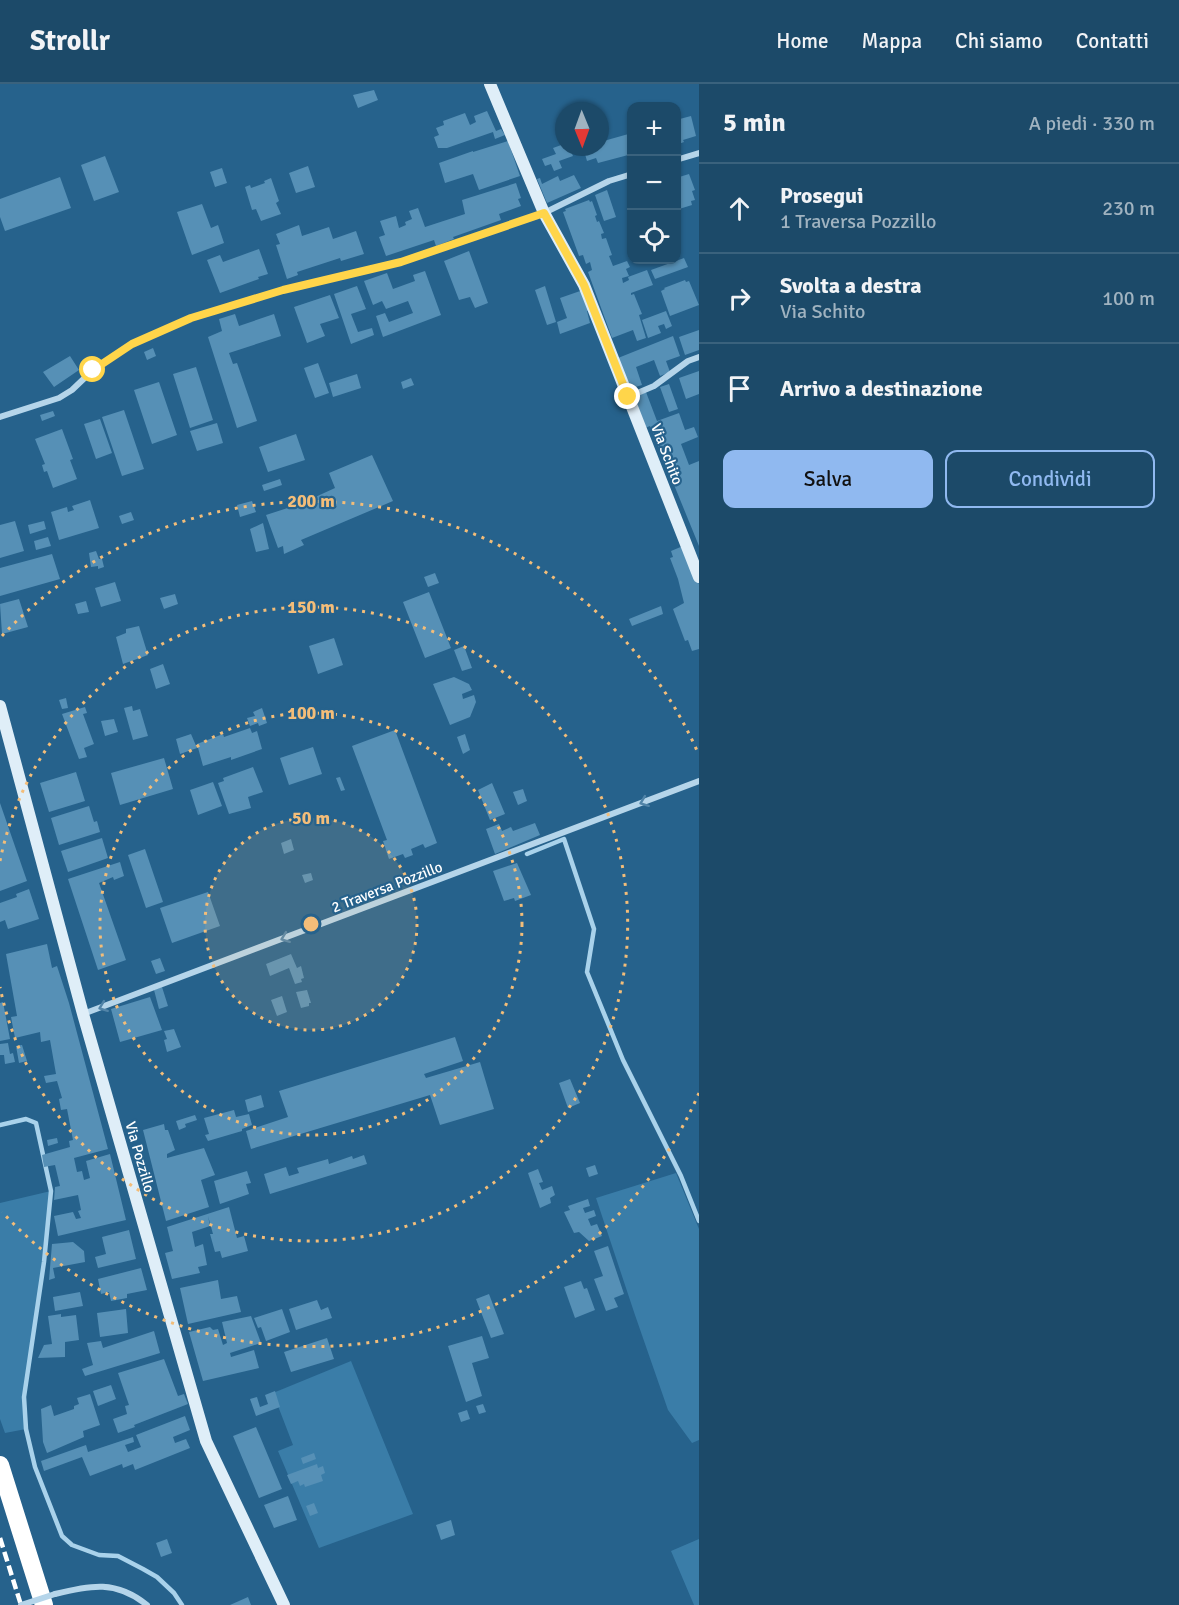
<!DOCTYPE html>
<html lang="it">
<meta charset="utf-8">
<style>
:root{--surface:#1c4a69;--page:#25516f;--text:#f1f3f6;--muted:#a0b3c0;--line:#3a627d;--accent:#90b9f0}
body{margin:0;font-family:Signika,sans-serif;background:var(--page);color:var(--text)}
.controls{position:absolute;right:18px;top:18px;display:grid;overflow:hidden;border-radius:12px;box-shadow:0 2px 4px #0004}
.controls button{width:54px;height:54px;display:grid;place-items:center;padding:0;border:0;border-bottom:2px solid var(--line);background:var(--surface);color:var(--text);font:30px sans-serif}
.compass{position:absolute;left:555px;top:18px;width:54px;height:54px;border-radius:50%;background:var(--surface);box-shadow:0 2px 4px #0004;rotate:179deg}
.stop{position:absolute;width:18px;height:18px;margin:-14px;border:4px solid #ffd54a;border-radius:50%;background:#fff}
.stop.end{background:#ffd54a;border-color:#fff;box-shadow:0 2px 6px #0008}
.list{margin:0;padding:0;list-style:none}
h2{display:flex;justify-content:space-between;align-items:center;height:78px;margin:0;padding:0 24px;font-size:26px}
h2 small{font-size:20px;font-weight:400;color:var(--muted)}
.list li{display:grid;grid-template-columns:39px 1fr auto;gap:18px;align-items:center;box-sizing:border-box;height:90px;padding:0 24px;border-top:2px solid var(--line)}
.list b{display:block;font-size:22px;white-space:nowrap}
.list p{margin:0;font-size:20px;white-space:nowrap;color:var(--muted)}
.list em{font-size:20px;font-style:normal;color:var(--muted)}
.actions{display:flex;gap:12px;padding:18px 24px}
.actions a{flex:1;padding:14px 0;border:2px solid var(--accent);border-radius:12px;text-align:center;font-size:21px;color:var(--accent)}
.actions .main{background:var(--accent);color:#111}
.icon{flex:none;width:33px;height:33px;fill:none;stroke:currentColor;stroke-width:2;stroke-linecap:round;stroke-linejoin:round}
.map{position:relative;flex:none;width:699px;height:1521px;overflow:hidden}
header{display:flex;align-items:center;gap:36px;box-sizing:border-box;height:84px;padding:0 30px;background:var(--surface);border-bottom:2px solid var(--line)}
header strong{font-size:28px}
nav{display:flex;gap:33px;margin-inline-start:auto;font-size:21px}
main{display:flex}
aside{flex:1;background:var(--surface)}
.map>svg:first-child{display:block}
.green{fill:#3a7da8}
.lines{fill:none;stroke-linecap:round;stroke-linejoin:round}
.stream{stroke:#a9d2eb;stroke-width:4.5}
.building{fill:#5690b6}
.street{stroke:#b5d5ea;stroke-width:6}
.secondary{stroke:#dfeef8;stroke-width:12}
.highway{stroke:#fff;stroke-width:18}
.rail{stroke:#fff;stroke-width:4.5;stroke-dasharray:10 4.5;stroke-linecap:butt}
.street-bridge{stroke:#b5d5ea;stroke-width:6}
.oneway{stroke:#5184a8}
.route{stroke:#ffd54a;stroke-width:8}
.ring{fill:none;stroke:#f3bd79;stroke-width:3;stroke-dasharray:3 6}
.labels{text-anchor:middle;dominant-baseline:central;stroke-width:4.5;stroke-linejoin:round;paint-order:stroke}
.street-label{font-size:15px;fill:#fff;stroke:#26628c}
.centre{fill:#f3bd79;stroke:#26628c;stroke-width:3}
.ring-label{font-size:18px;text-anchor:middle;font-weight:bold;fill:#f3bd79;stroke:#26628c;stroke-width:4.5;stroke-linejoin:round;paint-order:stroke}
</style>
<header>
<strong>Strollr</strong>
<nav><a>Home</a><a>Mappa</a><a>Chi siamo</a><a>Contatti</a></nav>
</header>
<main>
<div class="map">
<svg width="699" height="1521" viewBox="0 0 699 1521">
<rect width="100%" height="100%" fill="#26628c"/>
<path class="green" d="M676,1089L699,1145V1356L692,1359L668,1326L635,1231L596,1114Z
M51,1107L44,1178L24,1312L26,1345L5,1349L0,1335V1119Z
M351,1277L413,1430L319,1464L278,1367L293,1361L273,1309Z
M699,1455V1521H694L671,1467Z"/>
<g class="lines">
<path class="stream" d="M527,770L564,755L594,845L587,888L623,976L681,1092L699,1137
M0,1041L26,1035L36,1039L51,1107L44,1178L24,1313L26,1345L35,1383L62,1452L72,1461L99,1471L118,1472L143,1485L157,1493L174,1509L182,1521"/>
</g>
<path class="building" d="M374,6L378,16L358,24L353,11Z
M487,27L496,47L501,45L505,51L495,55L493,48L447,64H438L434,53L439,51L436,44L444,41L443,37L465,29L470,41L476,38L474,32Z
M691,32L696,52L683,56L684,58L676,61V36Z
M632,49V70L598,79L596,74L587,77L583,63H600V58Z
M508,57L520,92L479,106L473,90L445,99L439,79L473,67V68Z
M564,60V63H569L573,72L559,77L562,84L554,87L551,80L545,82L542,75L556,70L553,64Z
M105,72L119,108L94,117L81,81Z
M308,82L315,103L296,109L289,89Z
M222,84L227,99L215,103L210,88Z
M689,90L695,106L692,107L695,116L691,117L692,121L676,126V94Z
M574,91L581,104L547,119L537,95L540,94L542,100L558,92L560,97Z
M60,93L71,124L5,147L0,133V115Z
M271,94L279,117L276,119L281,130L261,137L256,125L252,126L245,103L250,101L251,104L265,99L264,97Z
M516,99L521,114L518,115L521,122L499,130L501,136L453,153L454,155L436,162L434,156L386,172L379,153L385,151L380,137L396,132L399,144L406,141L405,138L412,135L409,127L418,124L425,143L465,130L462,116Z
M607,106L616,133L604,137L595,111Z
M589,116L590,118L592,117L597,131L595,132L597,138L599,137L604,149L601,150L602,155L606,154L612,171L609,172L613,182L627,177L630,183L626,185L629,192L622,194L623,199L629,196L628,193L647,186L653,201L631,209V211L634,210L642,230L639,231L646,254L637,257L633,246L612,254L588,188L592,186L590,178L586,180L583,171L579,172L563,128L566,127L565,125Z
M202,120L211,144L218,141L224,159L192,171L177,128Z
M299,141L302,152L329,143L333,155L356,147L364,170L341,177L340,174L297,188L298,191L287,195L276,161L280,160L276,150Z
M259,165L268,190L258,193L259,195L220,209L207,176L220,171L223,178Z
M469,167L488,219L475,224L470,213L459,216L444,177Z
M684,174L688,183L655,195L651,186Z
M425,187L441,231L383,253L376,232L385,229L389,238L413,229L408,217L386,225L382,217L373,221L364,197L387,189L393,205L415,197L413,191Z
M685,196L686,198L689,197L699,221L670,232L661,207L665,205L664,204Z
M357,202L366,225L351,230L358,248L372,244L374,251L351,260L334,210Z
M545,202L556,238L547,241L535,206Z
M583,206L590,225L587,227L590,239L560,250L557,238L567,234L560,214Z
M330,211L339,234L320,240L325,252L307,259L294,223Z
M666,227L672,242L666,245L664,240L658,242L661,249L648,254L642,236Z
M235,230L239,242L274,230L281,252L229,269L233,280L237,279L257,337L237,344L208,253L222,247L219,235Z
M699,246V266L685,271L679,253Z
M673,252L680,272L666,277L670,288L660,292L654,276L636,283L642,301L629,305L618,274Z
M153,264L156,272L147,276L144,268Z
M70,272L79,286L54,303L43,288Z
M318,279L329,309L315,314L304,284Z
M196,283L213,336L190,344L173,290Z
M699,287V310L686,315L679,294Z
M357,290L361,304L333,313L329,299Z
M411,294L414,301L403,305L401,298Z
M159,298L177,351L152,360L134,306Z
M669,300L678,325L669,328L660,303Z
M646,308L657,337L679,329L685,346L694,343L698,353L681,360L689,381L699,377V462L650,342L645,344L633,314Z
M124,326L144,385L122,392L102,333Z
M53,327L55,332L42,337L40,331Z
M100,335L112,369L96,375L84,340Z
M217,339L223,359L197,367L190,347Z
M62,345L73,375L70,376L77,395L53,404L47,387L44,388L42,381L45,380L35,355Z
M296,350L305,376L268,388L259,363Z
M372,371L393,417L301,456L304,461L284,470L283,462L278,464L266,431L300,420L335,404L329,389Z
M280,395L282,401L264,407L262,401Z
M90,416L99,444L59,456L51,428L67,423L68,428L74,426L72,422Z
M252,417L256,428L240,433L237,421Z
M131,428L134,436L122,440L119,432Z
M15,437L24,467L0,474V441Z
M44,437L46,445L30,450L28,441Z
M263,439L269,465L256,468L250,445Z
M48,453L51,462L36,466L34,457Z
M683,462L699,500V565L692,567L688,556L685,557L673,525L684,519L678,495L670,474L673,473L671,467Z
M96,467L99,475H102L104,483L98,485V482L91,483L89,469Z
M52,470L60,495L0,512V484Z
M435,489L439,499L428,503L424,493Z
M115,498L121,517L101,523L95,504Z
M429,508L451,564L425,574L403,518Z
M175,510L178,520L164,525L160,514Z
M19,515L28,543L2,550L0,520Z
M86,517L89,528L78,530L75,520Z
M661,522L663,530L632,542L629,535Z
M139,542L148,571L123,580L116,553L126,549V545Z
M334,554L343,581L318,590L309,562Z
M464,562L472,584L462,587L454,566Z
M163,580L170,600L156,605L150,585Z
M454,593L469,600L472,606L462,610L463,615L474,611L476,618L470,633L450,641L433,600Z
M66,614L68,624L62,625L59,616Z
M132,622L133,627L140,625L148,652L133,656L124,624Z
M85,623L87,629L83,630L94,660L84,664L87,673L79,675L62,630Z
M262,624L267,639L259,642L258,639L250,642L247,634L255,632L253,628Z
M114,635L118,648L105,652L101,637Z
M250,644L252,649L257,647L262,665L231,676V673L203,682L197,660L223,650L224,653Z
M395,646L437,759L425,764L423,760L411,765L413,771L405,774L403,770L389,775L383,757L387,756L352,662Z
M191,650L197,664L180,670L176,655Z
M465,650L470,666L463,670L457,653Z
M313,663L322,690L289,701L280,674Z
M164,674L173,705L120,721L111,689Z
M253,683L263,708L248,713L251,724L229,730L218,699L224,697L223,694Z
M76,688L85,717L49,728L40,699Z
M340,693L345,706L341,707L336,694Z
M213,698L222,722L198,731L190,706Z
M492,699L505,730L490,736L478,706Z
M523,705L527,717L518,721L513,708Z
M0,719L27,797L0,807Z
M89,722L94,738L97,737L100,748L59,761L51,734Z
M535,739L540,751L495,770L486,745L499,740L502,747L511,743L513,747Z
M102,754L108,774L68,788L61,767Z
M291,755L294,766L284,770L281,759Z
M145,765L163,818L146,824L128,771Z
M120,778L124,792L114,796L113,793L99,799L126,876L98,886L68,795Z
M517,779L531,811L515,817L514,814L504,817L493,787Z
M311,789L313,796L305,799L302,791Z
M29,805L39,835L8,845L5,836L0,838V819L17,813L16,810Z
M208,808L220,842L172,859L160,824Z
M47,860L52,884L57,882L69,919L108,1065L74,1074L77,1088L82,1087L84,1096L90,1094L86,1077L110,1070L126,1136L58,1152L54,1132L73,1128L76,1135L81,1134L78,1127L81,1126L78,1111L54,1116L55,1103L60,1102L55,1081L44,1083L42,1071L70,1063L69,1057L73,1056L67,1025L61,1026L59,1015L62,1014L57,997L46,999L44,992L56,990L50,956L41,958L40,948L15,954L11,933L17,932L6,870Z
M291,870L297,884L301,882L304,894L301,895L302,898L295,900L289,884L270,892L266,880Z
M160,874L165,887L156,890L151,877Z
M162,903L168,922L159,925L154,906Z
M307,906L311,919H309V922L301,924L296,908Z
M282,912L287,928L277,932L271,916Z
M150,913L162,946L120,958L111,925Z
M3,918L10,955L0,957V919Z
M174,945L181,963L167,968L164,956L167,955L164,947Z
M455,953L463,977L424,990L426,994L480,978L494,1025L440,1041L430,1011L251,1065L246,1047L288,1033L279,1007Z
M8,959L10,970L13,969L15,978L5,980L4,971H0V960Z
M22,961L27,977L19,979L16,962Z
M570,995L580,1019L568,1024L559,999Z
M261,1011L264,1023L248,1028L245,1016Z
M234,1026L236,1033L249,1030L252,1041L242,1045V1047L208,1057L205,1051L209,1050L204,1034Z
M195,1031L197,1036L185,1040L186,1043L179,1046L176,1037Z
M164,1040L165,1046H168L175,1066L167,1070V1074L204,1064L215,1091L201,1096L209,1123L166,1137L143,1046Z
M57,1054L58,1059L48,1062L47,1056Z
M364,1071L367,1080L270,1110L264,1090L286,1083L289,1092L299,1089L297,1084L328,1075L329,1080L352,1072L353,1075Z
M595,1081L598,1090L589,1093L586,1084Z
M538,1085L543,1098L539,1099L542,1106L552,1102L555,1111L550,1114L551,1119L540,1124L528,1089Z
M247,1087L251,1099L246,1100L249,1110L220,1120L214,1097Z
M588,1115L590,1122L583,1124L585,1129L594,1126L596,1132L588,1135L591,1142L597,1140L602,1152L589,1157L579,1148L574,1149L564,1128L570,1126L568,1122Z
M229,1123L237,1154L244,1152L248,1167L222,1174L220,1167L215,1168L210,1150H213L208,1132L210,1142L192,1148L195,1163L203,1160L207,1181L198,1183L200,1189L172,1195L165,1169L173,1167L167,1143Z
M129,1146L136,1175L98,1184L95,1173L106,1170L102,1153Z
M73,1158L84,1167L85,1178L53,1184L55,1194L49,1196L52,1160Z
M608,1162L624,1210L614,1214L618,1223L606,1227L594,1195L603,1192L594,1167Z
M141,1184L147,1206L127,1210V1214L111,1217L109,1208L101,1210L98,1195Z
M218,1196L221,1215L237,1212L241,1228L188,1240L180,1204Z
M581,1197L584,1205L587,1204L595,1226L575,1234L564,1203Z
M80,1208L83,1222L55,1227L53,1213Z
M489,1210L504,1250L491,1254L476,1215Z
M317,1216L321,1226L328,1223L332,1234L296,1246L289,1225Z
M126,1225L128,1249L100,1253L97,1229Z
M282,1225L290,1248L266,1257L261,1243L258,1244L254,1234Z
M61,1230V1233L76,1231L79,1256L65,1258V1273L38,1274L44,1261L52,1260L48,1232Z
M251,1232L261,1259L230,1269L231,1273L254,1266L259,1284L203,1297L189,1248L210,1243L213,1246L218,1245L223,1261L227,1259L222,1238Z
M154,1247L160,1269L85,1292L82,1285L93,1281L87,1259L101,1257L103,1264Z
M482,1252L489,1274L472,1279L482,1312L466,1318L448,1262Z
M327,1254L334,1275L291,1288L284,1268Z
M164,1275L178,1312L184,1310L188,1320L134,1341L135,1343L118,1349L113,1335L127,1330L125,1322L129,1321L118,1289Z
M111,1301L116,1315L98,1322L93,1307Z
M275,1307L280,1323L256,1332L250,1315L257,1313L260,1323L268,1320L265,1311Z
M90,1310L100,1341L83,1347L84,1353L47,1369L43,1358L41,1325L51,1321L54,1332L74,1325V1322L79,1320L77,1314Z
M483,1320L486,1328L479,1330L476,1322Z
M467,1326L470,1335L461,1338L458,1329Z
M185,1332L190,1346L173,1353L175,1359L186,1355L190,1364L135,1386L133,1380L123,1384L122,1380L90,1392L82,1373L44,1387L41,1377L86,1361L88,1368L133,1353L134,1358L125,1361L128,1368L141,1363L136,1351Z
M256,1343L282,1405L259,1414L233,1352Z
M314,1369L316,1375L303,1380L301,1374Z
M317,1380L318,1384L323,1382L325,1389L321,1391L323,1397L305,1403L304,1400L300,1402L298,1397L291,1400L287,1391Z
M288,1412L297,1436L274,1444L264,1421Z
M314,1419L318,1429L310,1432L306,1422Z
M451,1436L455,1451L441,1456L436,1441Z
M167,1455L172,1469L161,1473L156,1459Z
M248,1513L251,1521H230Z"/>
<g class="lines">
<path class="street" d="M676,76L699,69
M628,313L654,302L688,277L699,273
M0,333L59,314L72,306L93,286L132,260L191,234L283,206L401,178L544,129L609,97L632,90
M83,930L699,697
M55,1510C91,1501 116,1496 147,1521"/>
<path class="secondary" d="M490,0L544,129L584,201L699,493
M0,622L83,930L206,1357L284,1521"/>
<path class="highway" d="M0,1381L44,1521"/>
<path class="rail" d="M0,1454L21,1521"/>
<path class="street-bridge" d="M21,1521L55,1510"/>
</g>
<defs><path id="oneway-chevron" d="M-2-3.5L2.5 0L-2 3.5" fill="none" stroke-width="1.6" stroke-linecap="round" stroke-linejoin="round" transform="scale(1.5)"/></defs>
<g class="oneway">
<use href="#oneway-chevron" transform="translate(644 718) rotate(159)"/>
<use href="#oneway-chevron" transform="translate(285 854) rotate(159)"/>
<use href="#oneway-chevron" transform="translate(103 923) rotate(159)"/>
</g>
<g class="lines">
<path class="route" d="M93,286L132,260L191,234L283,206L401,178L544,129L584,201L628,313"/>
</g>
<circle cx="311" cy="840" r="106" fill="#f3bd79" fill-opacity=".12"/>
<g class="ring">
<circle cx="311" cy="840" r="106"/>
<circle cx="311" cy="840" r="211"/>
<path d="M0 777A317 317 0 1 1 0 903"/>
<path d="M699 1009A423 423 0 0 1 2 1128M2 552A423 423 0 0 1 699 671"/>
</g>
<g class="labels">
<g class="street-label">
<text transform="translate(667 370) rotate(69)">Via Schito</text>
<text transform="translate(387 803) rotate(-21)">2 Traversa Pozzillo</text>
<text transform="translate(140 1073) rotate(74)">Via Pozzillo</text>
</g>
</g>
<circle cx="311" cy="840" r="9" class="centre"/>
<g class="ring-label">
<text x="311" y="423">200 m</text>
<text x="311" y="529">150 m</text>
<text x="311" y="635">100 m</text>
<text x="311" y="740">50 m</text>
</g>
</svg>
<div class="controls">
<button>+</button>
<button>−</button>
<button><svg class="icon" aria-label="locate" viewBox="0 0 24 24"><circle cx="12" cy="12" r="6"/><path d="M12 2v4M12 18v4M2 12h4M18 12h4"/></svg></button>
</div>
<svg class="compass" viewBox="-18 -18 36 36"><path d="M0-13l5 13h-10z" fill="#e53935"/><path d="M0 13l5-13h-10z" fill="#a0b3c0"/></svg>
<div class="stop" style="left:93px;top:286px"></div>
<div class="stop end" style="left:628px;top:313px"></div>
</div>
<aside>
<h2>5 min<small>A piedi · 330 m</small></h2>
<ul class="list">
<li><svg class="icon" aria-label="ahead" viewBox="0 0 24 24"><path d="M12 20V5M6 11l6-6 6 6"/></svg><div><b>Prosegui</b><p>1 Traversa Pozzillo</p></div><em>230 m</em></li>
<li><svg class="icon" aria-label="right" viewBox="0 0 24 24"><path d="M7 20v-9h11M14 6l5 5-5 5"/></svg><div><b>Svolta a destra</b><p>Via Schito</p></div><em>100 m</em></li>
<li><svg class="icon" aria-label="arrive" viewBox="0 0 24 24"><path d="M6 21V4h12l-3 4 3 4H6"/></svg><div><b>Arrivo a destinazione</b></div></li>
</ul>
<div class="actions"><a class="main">Salva</a><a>Condividi</a></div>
</aside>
</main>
